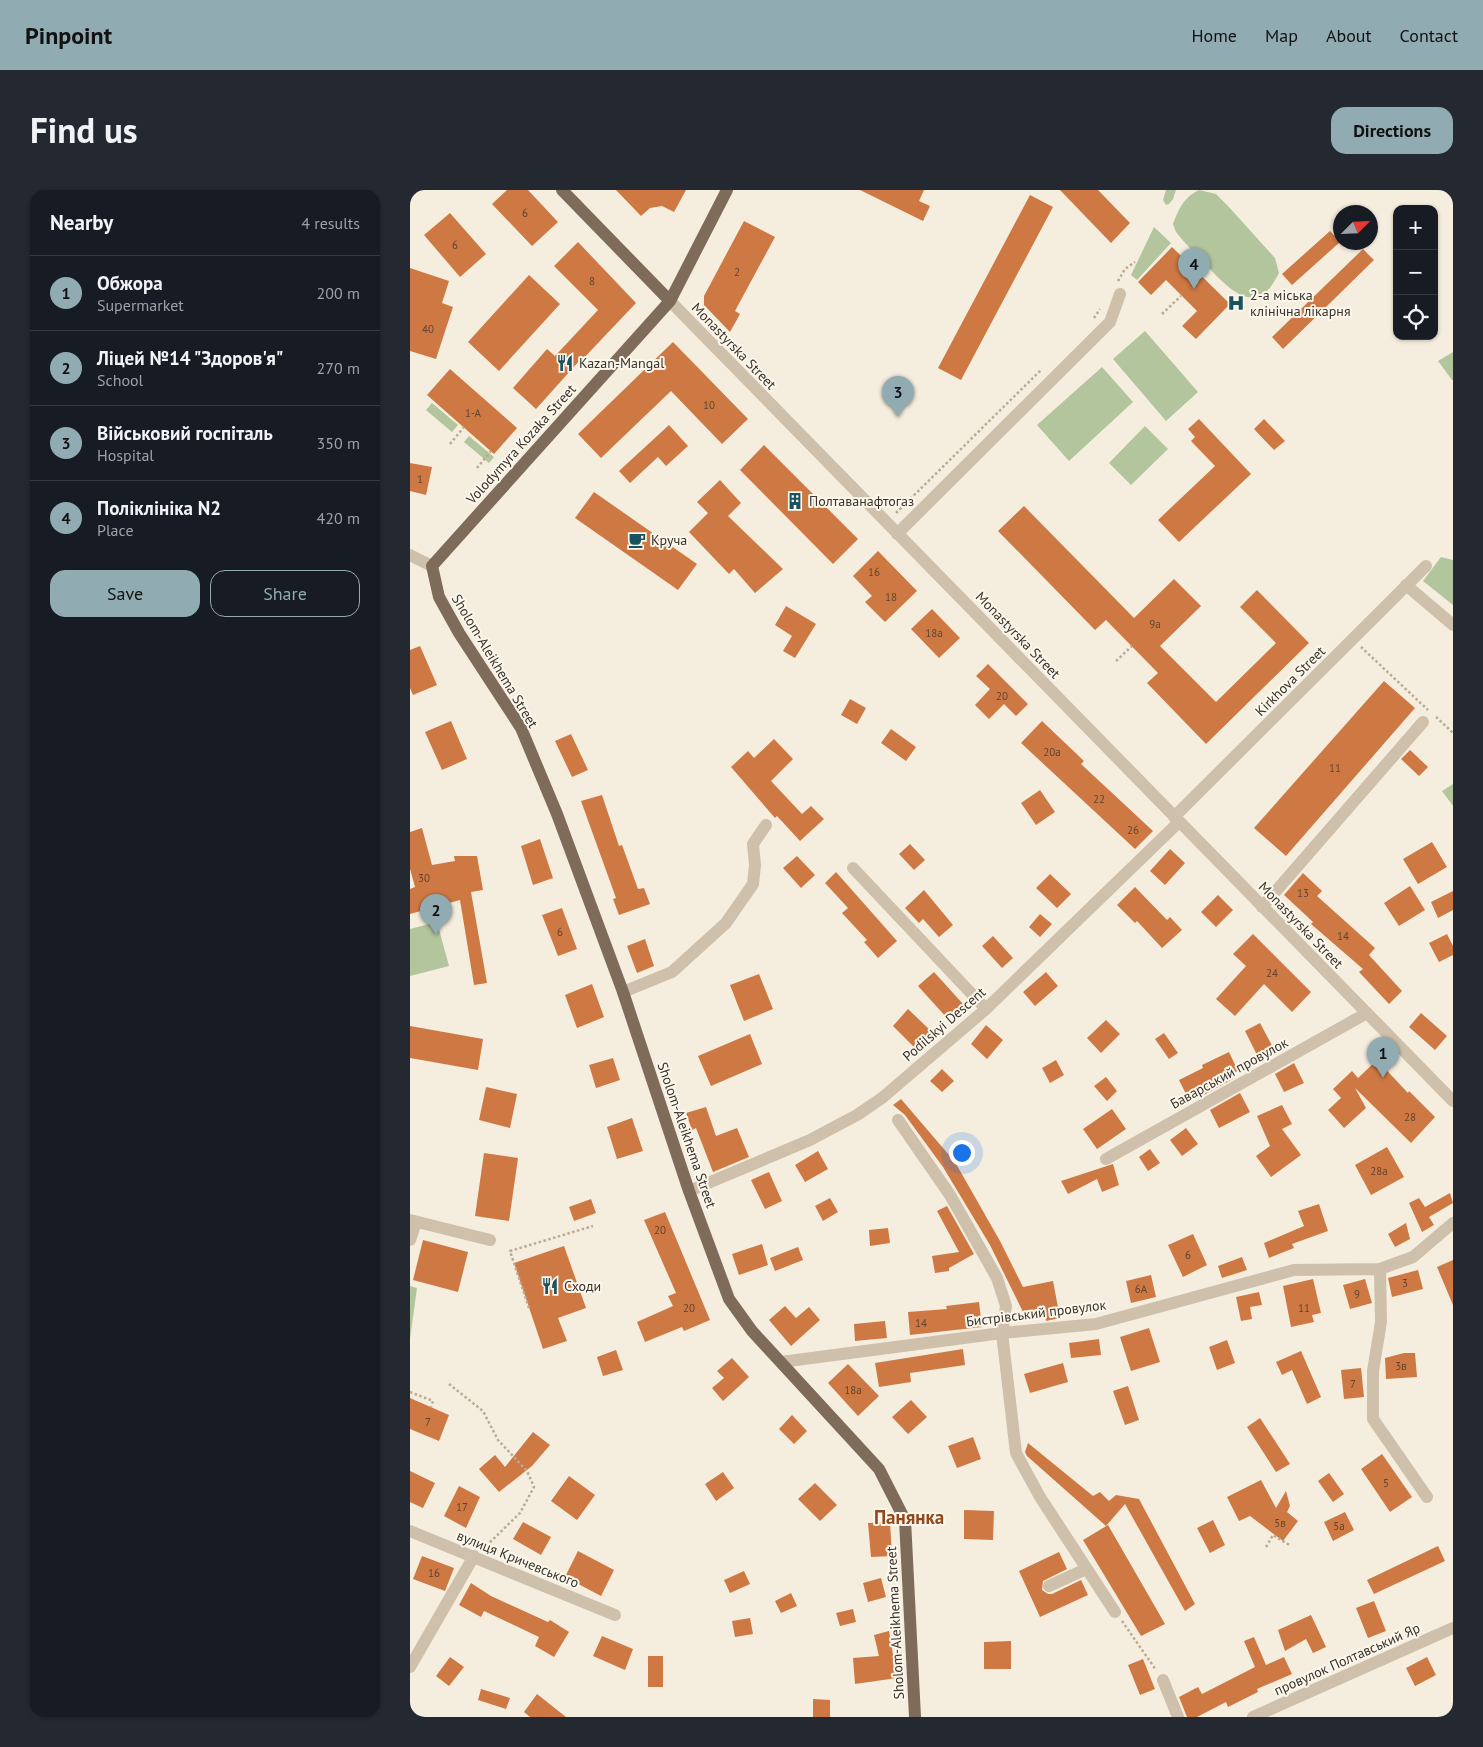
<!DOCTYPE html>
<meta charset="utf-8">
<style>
:root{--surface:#171b24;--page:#242831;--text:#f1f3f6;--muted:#9ea1a6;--line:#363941;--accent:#91abb2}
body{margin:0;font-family:"PT Sans",sans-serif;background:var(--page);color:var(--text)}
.controls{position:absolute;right:15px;top:15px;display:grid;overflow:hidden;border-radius:10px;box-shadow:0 1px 4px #0004}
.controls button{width:45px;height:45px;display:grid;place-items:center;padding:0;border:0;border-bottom:1px solid var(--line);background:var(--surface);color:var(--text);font:25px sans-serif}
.compass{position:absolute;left:923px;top:15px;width:45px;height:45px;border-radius:50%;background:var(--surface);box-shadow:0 1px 4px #0004;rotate:66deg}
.you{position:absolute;left:551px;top:962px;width:18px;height:18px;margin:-12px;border:4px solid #fff;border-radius:50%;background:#1a73e8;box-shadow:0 0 0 8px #1a73e833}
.badge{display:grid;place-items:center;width:32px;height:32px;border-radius:50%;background:var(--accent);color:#111;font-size:16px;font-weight:700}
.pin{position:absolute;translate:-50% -41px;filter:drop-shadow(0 1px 2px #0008)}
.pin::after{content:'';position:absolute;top:26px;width:18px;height:15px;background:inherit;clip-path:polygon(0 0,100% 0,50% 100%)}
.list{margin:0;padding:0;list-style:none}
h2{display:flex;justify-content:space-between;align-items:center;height:65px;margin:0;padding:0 20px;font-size:21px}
h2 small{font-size:16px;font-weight:400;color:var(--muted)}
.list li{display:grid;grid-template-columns:32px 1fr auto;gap:15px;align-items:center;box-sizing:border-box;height:75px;padding:0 20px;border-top:1px solid var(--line)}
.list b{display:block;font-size:19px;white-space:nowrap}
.list p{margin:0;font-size:16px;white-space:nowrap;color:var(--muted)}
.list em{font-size:16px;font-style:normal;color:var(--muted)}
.actions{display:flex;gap:10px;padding:15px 20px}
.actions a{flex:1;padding:11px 0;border:1px solid var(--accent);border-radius:15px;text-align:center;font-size:18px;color:var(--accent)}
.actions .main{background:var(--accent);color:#111}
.icon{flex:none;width:28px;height:28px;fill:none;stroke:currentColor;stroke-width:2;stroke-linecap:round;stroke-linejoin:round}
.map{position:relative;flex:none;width:1043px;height:1527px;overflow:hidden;border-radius:15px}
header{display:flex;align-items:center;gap:30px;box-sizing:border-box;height:70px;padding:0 25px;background:var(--accent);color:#111}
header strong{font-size:24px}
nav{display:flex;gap:28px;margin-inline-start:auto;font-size:18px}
.intro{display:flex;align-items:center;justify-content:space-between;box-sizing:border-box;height:120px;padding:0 30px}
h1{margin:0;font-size:35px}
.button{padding:12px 22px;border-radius:15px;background:var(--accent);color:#111;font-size:18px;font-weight:700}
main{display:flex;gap:30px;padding:0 30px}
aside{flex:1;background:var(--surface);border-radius:15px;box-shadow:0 1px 4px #0004}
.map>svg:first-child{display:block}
.green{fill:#b2c59d}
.building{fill:#ce7943}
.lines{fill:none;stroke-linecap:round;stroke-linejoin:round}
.path{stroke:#baaa93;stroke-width:2.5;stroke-dasharray:2.5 2.5;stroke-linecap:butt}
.minor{stroke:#cec0aa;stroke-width:12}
.major{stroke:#7e6b5a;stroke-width:12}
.labels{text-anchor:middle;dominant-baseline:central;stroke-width:4;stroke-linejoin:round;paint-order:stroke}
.number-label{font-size:11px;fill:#604430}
.poi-label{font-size:14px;fill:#3b322a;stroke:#fbf7ec;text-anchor:start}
.street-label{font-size:14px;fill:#3b322a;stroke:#fbf7ec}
.district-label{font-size:19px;font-weight:bold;fill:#91491c;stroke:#fbf7ec}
</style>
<header>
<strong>Pinpoint</strong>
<nav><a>Home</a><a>Map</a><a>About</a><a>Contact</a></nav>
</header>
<div class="intro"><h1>Find us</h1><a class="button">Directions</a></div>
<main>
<aside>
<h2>Nearby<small>4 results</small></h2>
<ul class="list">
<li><span class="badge">1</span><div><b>Обжора</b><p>Supermarket</p></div><em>200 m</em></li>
<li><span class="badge">2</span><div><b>Ліцей №14 &quot;Здоров'я&quot;</b><p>School</p></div><em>270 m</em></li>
<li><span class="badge">3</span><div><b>Військовий госпіталь</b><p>Hospital</p></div><em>350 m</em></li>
<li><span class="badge">4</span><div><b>Поліклініка N2</b><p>Place</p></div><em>420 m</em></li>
</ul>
<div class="actions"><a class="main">Save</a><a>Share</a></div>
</aside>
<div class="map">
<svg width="1043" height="1527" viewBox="0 0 1043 1527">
<rect width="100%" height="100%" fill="#f5eedf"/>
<path class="green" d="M756,0H766L763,9L759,14L756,15L753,10Z
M789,0L806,4L818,16L865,68L869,83C847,128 822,102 798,77C787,65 775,54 766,42L763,34C769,19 773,8 789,0Z
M744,37L761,53L727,90L721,85Z
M735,141L788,202L756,231L703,169Z
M1043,162V190H1042L1028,171Z
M692,177L723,212L659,271L627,235Z
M22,213L48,235L42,242L16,220Z
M735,236L758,259L721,295L699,273Z
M59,246L84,267L79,273L54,252Z
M1031,367L1043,370V415L1013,391Z
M1043,594V616L1032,601Z
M27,732L39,776L0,786V739Z
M0,1096L7,1098L0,1149Z"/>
<path class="building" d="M97,0H118L148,32L122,56L82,14Z
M206,0H276L264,22L252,16L240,18L231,26Z
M450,0H514L509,11L520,16L513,31Z
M650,0H688L720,33L701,53Z
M620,5L643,17L551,190L528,178Z
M40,23L76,64L50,87L14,45Z
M334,31L365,47L325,121L330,124L320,142L294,115V106Z
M920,41L930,52L882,95L872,84Z
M168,52L226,113L171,171L170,170L126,219L103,198L137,159L145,166L188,120L144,76Z
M762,57L820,114L786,149L772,136L787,121L756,90L741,105L728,92Z
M953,59L964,70L873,159L862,147Z
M0,78L39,91L32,113L43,117L26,169L0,161Z
M119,85L150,114L89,181L58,152Z
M263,152L338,229L312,254L261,201L191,268L168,244Z
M40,179L107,238L84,264L17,205Z
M789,229L841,284L769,352L748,330L805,276L781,251L785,247L778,239Z
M854,229L875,251L864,260L844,239Z
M259,235L278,256L256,276L248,267L220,293L209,281Z
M354,255L448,349L423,374L330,280Z
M0,273L22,277L16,305L0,301Z
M310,290L331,313L318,326L373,379L345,403L324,379L319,384L279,342L298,323L287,312Z
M184,302L287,374L268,400L165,328Z
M614,316L724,428L764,389L791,416L750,456L806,512L866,453L830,417L847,400L899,453L796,554L737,493L748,483L696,430L685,440L588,341Z
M468,361L507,401L475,432L455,412L462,406L443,386Z
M376,416L406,434L385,468L373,461L382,446L365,435Z
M522,419L550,448L529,468L501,439Z
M10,456L27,495L3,505L0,498V460Z
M578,474L618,514L606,526L594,514L579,529L565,515L580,499L566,486Z
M974,491L1005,518L876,666L844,638Z
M440,509L456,518L447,534L431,525Z
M41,531L57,569L32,580L15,542Z
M632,531L674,571L671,574L743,641L725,659L611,553Z
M481,539L506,557L496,571L471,553Z
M161,544L178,580L162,587L145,551Z
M364,549L383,569L361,591L392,624L401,616L414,629L390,651L367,626L365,628L321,577L338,561L344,568Z
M1000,560L1018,577L1009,586L991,569Z
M630,600L645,622L626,635L611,613Z
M192,605L209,656L212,655L228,699L234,698L240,714L209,725L203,709L206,708L171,611Z
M12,638L22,675L45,671L44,666H67L73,700L61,702L77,793L64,795L50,710L0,724V699L5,697L0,679V642Z
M130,649L143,688L123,695L111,656Z
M1022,652L1037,677L1008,694L993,669Z
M500,654L515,670L504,680L489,664Z
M760,659L775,673L755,695L740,681Z
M387,666L405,685L391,698L373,678Z
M426,682L487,751L468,768L454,752L457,750L432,723L438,718L415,693Z
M893,683L912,701L907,706L965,758L959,765L992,801L979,814L949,782L953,779L901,734L903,732L874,705Z
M640,684L661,704L647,718L626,698Z
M1000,696L1015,720L989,736L974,713Z
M725,697L757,730L760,727L772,740L752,758L727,731L725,733L707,715Z
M514,700L543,735L529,747L513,729L509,733L495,718Z
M1043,701V720L1028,728L1021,712Z
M808,705L823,720L806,737L791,722Z
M152,718L167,759L148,766L132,725Z
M630,724L642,734L630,747L619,737Z
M843,744L901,802L882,822L854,794L825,826L806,809L836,776L823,764Z
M1037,744L1043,756V765L1029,772L1019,753Z
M583,746L603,768L592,778L572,756Z
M235,749L244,776L227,783L217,756Z
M524,782L553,814L537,828L508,796Z
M636,782L648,796L625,816L613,802Z
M349,784L363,819L334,831L320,795Z
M182,794L194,827L167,838L155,805Z
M498,819L521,841L505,858L483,836Z
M1011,823L1037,846L1025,860L999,837Z
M696,830L710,844L691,863L677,848Z
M850,833L865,861L849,869L835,841Z
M576,835L593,850L577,869L561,854Z
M0,836L73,849L68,880L0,868Z
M754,843L768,863L759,869L745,849Z
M340,844L352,874L301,896L288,866Z
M819,862L828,881L821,884L823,889L792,906L790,902L778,908L769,890L793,878L792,875Z
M203,868L210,890L186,898L179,875Z
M646,870L654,885L640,893L632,878Z
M967,870L998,903L999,901L1025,927L1001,953L945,898L956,918L934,938L918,920L931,908L923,899L942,881L948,888Z
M884,873L894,893L874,902L865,884Z
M532,879L544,891L532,902L520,891Z
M696,887L707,901L697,911L684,896Z
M76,897L107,904L100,938L69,930Z
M830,903L840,922L809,938L800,920Z
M491,909L545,972L590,1051L613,1097L643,1091L650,1128L636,1131L635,1121L617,1130L580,1055L533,977L495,925L483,915Z
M872,915L882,934L872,939L891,965L861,987L846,966L860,956L847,926Z
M296,917L306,946L327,938L339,967L303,982L286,938L282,940L276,923Z
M702,919L716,939L687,959L673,939Z
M222,928L233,961L207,969L197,937Z
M776,938L788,954L772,966L760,950Z
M977,957L994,987L961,1005L945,975Z
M740,959L750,973L738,981L729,967Z
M408,961L418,979L395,992L385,975Z
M74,963L108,968L99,1031L65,1026Z
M703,974L709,995L692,1002L687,989L658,1004L651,991Z
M359,982L372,1011L355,1019L341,990Z
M1040,1003L1043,1013L1019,1027L1024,1035L1012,1042L999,1013L1009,1008L1015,1017Z
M420,1008L428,1022L413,1031L405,1016Z
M181,1009L186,1023L164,1031L159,1017Z
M909,1014L918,1041L882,1054L884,1058L859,1068L854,1053L894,1036L888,1021Z
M537,1016L564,1064L539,1078V1081L525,1083L522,1066L549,1062L527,1021Z
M255,1022L300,1130L274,1141L272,1137L235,1152L227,1132L263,1116L258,1106L266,1103L234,1030Z
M996,1033L1000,1049L985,1057L978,1044Z
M478,1038L480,1053L460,1056L459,1040Z
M783,1044L797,1075L773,1087L758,1055Z
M13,1050L58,1062L48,1102L3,1090Z
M352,1054L358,1075L329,1085L322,1064Z
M154,1056L176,1118L148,1128L157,1151L133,1159L104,1073Z
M388,1057L393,1070L365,1081L360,1068Z
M832,1067L837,1080L812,1088L808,1076Z
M1043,1070V1115L1027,1077Z
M1008,1080L1013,1099L982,1107L978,1088Z
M741,1085L746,1107L721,1113L716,1091Z
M903,1089L911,1123L902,1125L904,1132L881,1137L873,1096Z
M955,1089L962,1113L940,1119L933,1095Z
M849,1102L852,1115L840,1117L842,1129L831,1131L826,1107Z
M569,1112L572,1137L500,1145L498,1122L537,1119L536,1116Z
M375,1116L386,1128L399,1117L410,1130L381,1156L359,1130Z
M475,1131L477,1148L445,1151L444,1134Z
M739,1138L750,1172L721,1181L710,1147Z
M689,1149L691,1165L661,1168L659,1153Z
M817,1150L825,1173L807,1180L799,1157Z
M553,1159L555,1175L500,1183L501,1192L469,1197L465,1173Z
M206,1160L213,1180L193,1186L187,1167Z
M891,1161L911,1207L897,1214L882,1180L872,1185L866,1172Z
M994,1163H1005L1007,1187L976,1189L975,1168Z
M322,1168L339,1187L313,1211L302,1198L314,1188L307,1181Z
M653,1173L658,1192L620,1203L614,1184Z
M438,1174L469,1206L448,1226L418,1193Z
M951,1178L954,1207L934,1209L931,1180Z
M718,1196L729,1230L715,1235L703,1201Z
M0,1208L39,1225L29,1251L0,1239Z
M501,1210L517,1227L498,1244L482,1227Z
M382,1225L397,1241L384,1254L369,1239Z
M850,1228L880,1274L866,1282L837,1237Z
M123,1242L140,1255L122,1276L89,1302L69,1279L85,1265L95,1277Z
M563,1247L571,1269L547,1278L538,1256Z
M618,1253L683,1306L690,1302L699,1311L706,1305L729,1309L785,1414L775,1421L715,1314L696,1336L617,1266L615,1262Z
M972,1264L1002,1307L980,1322L951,1279Z
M0,1281L25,1293L13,1318L0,1312Z
M313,1282L324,1298L306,1311L295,1294Z
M919,1283L934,1304L923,1312L908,1291Z
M159,1286L185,1305L167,1330L141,1311Z
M851,1290L866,1318L876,1301L880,1316L877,1322L888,1331L873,1351L840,1326L829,1331L817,1307Z
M405,1293L427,1315L410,1331L388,1309Z
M49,1296L70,1307L56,1338L34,1326Z
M554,1320L584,1321L583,1350L554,1349Z
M935,1322L944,1340L923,1351L914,1332Z
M803,1330L815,1355L800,1363L787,1338Z
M113,1332L141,1347L131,1365L103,1349Z
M480,1332L482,1366L461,1367L458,1333Z
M698,1335L755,1434L731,1446L673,1350Z
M1028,1356L1035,1371L964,1404L957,1390Z
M168,1361L204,1380L191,1406L155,1387Z
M649,1362L657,1379L633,1391L632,1400L638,1404H642L671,1390L678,1405L630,1427L609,1381Z
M12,1366L44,1378L35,1401L3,1389Z
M334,1381L340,1394L320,1403L314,1390Z
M471,1388L476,1407L458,1412L453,1393Z
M61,1393L81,1406L138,1432L140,1430L159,1442L144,1467L125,1456L129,1447L74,1421L71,1427L49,1415Z
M381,1403L387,1416L371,1423L365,1411Z
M964,1411L976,1441L958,1448L946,1418Z
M443,1419L446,1432L430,1436L426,1423Z
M901,1425L916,1457L903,1463L896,1449L875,1461L868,1440Z
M340,1428L343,1444L325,1447L322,1431Z
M479,1441L487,1488L445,1494L443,1468L469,1466L464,1445Z
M192,1446L223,1459L215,1480L183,1466Z
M844,1447L856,1475L874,1467L882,1484L847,1499L848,1502L818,1517L816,1512L787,1527H777L769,1507L788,1497L792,1504L845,1477L834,1451Z
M601,1451V1479H574V1452Z
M238,1466H253V1497H238Z
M40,1467L54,1477L39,1496L26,1486Z
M1017,1467L1026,1485L1005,1496L996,1478Z
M733,1469L745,1499L730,1505L718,1475Z
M71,1499L100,1508L96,1519L68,1510Z
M127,1504L156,1527H120L114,1522Z
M403,1509L420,1510V1527H403Z"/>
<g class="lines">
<path class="path" d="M708,91L715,79L725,72
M752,124L771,106
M684,128L690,119
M40,254L54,237
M67,278L81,261
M486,323L632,179
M951,457L1018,520
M706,471L722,456
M1026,527L1043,543
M119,1118L100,1061L183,1036
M39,1194L73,1221L88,1250L117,1281L124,1297L110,1323L75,1357
M0,1202L23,1211L21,1217
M856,1357L863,1345L881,1356
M712,1431L746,1480"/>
<path class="minor" d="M260,111L1043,911
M487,344L700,132L710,104
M0,365L22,376
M996,395L1043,435
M764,627L1016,376
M443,678L576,819
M852,717L1013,532
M213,802L262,782L316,733L343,694L345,675L343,654L356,635
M488,930L540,1005L587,1088L596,1116L592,1143L606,1263L630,1307L705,1422
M696,969L957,823
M279,1001L400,950L447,925L472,908L576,819L769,632
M0,1030L80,1050
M0,1050L6,1032
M970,1079L971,1132L963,1181V1229L1017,1307
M371,1172L592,1143L686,1134L884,1080L970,1079L1003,1067L1043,1033
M0,1341L205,1425
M639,1396L676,1379
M0,1477L64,1366
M753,1490L768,1527
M843,1527L1043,1438"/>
<path class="major" d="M152,0L260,111
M317,0L260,111L22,376L29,407L49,443L111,538L147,624L213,802L279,1001L319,1109L342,1141L469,1279L495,1330L505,1527"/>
</g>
<defs>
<g id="hospital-bare" transform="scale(1.35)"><path d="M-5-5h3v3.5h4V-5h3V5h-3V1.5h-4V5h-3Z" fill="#1b5260" stroke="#fbf7ec" stroke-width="2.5" paint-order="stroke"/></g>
<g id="restaurant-bare" transform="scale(1.35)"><path d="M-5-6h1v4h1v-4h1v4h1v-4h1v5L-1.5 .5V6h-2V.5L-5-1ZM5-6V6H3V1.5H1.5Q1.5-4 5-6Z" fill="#1b5260" stroke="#fbf7ec" stroke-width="2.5" paint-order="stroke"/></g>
<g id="building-bare" transform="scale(1.35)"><path d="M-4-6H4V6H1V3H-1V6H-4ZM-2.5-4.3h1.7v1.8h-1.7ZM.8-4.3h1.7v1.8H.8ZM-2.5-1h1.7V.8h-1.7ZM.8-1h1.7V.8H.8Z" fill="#1b5260" stroke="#fbf7ec" stroke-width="2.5" paint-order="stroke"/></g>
<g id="cafe-bare" transform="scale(1.35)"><path d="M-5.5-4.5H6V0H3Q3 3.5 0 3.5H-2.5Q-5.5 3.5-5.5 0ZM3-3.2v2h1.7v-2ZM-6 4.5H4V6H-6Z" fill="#1b5260" stroke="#fbf7ec" stroke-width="2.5" paint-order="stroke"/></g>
</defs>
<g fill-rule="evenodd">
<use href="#hospital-bare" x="826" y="113"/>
<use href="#restaurant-bare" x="155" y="173"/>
<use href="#building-bare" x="385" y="311"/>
<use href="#cafe-bare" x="227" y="350"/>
<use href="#restaurant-bare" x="140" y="1096"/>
</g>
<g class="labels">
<g class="number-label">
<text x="115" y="23">6</text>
<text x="45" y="55">6</text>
<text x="327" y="82">2</text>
<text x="182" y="91">8</text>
<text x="18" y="139">40</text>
<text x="299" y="215">10</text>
<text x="63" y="223">1-А</text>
<text x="10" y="289">1</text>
<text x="464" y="382">16</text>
<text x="481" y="407">18</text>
<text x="745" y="434">9а</text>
<text x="524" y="443">18а</text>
<text x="592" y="506">20</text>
<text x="642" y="562">20а</text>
<text x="925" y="578">11</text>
<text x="689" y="609">22</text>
<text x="723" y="640">26</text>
<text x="14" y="688">30</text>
<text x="893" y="703">13</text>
<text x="150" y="742">6</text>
<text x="933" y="746">14</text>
<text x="862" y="783">24</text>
<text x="1000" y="927">28</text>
<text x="969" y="981">28а</text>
<text x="250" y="1040">20</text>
<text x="778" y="1065">6</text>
<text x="995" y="1093">3</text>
<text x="731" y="1099">6А</text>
<text x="947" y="1104">9</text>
<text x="279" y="1118">20</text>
<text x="894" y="1118">11</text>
<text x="511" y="1133">14</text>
<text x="991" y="1176">3в</text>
<text x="943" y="1194">7</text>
<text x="443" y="1200">18а</text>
<text x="18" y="1232">7</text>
<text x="976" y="1293">5</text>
<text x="52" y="1317">17</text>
<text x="870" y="1333">5в</text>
<text x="929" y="1336">5а</text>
<text x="24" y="1383">16</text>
</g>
<g class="poi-label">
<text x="840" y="105">2-а міська<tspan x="840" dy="16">клінічна лікарня</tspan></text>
<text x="169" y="173">Kazan-Mangal</text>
<text x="399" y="311">Полтаванафтогаз</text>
<text x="241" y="350">Круча</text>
<text x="154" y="1096">Сходи</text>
</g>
<g class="street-label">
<text transform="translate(324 156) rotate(46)">Monastyrska Street</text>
<text transform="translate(111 254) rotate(-48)">Volodymyra Kozaka Street</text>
<text transform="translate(608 445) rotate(46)">Monastyrska Street</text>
<text transform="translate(85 471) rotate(59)">Sholom-Aleikhema Street</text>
<text transform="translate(880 491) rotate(-45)">Kirkhova Street</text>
<text transform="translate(891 735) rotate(46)">Monastyrska Street</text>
<text transform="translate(534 834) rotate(-41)">Podilskyi Descent</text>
<text transform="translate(819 883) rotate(-29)">Баварський провулок</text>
<text transform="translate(277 945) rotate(71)">Sholom-Aleikhema Street</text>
<text transform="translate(626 1123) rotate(-7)">Бистрівський провулок</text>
<text transform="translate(108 1369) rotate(22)">вулиця Кричевського</text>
<text transform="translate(485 1433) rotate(-93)">Sholom-Aleikhema Street</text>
<text transform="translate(937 1469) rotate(-24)">провулок Полтавський Яр</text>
</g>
<g class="district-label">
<text x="499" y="1327">Панянка</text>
</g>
</g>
</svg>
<div class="controls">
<button>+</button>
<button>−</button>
<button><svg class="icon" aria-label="locate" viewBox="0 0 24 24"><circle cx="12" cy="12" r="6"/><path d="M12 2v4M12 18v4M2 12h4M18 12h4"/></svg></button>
</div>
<svg class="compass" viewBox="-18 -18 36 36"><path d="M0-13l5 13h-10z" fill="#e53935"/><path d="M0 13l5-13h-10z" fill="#9ea1a6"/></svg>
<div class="you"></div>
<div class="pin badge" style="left:973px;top:888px">1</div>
<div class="pin badge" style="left:26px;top:745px">2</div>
<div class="pin badge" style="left:488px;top:227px">3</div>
<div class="pin badge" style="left:784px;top:99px">4</div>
</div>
</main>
